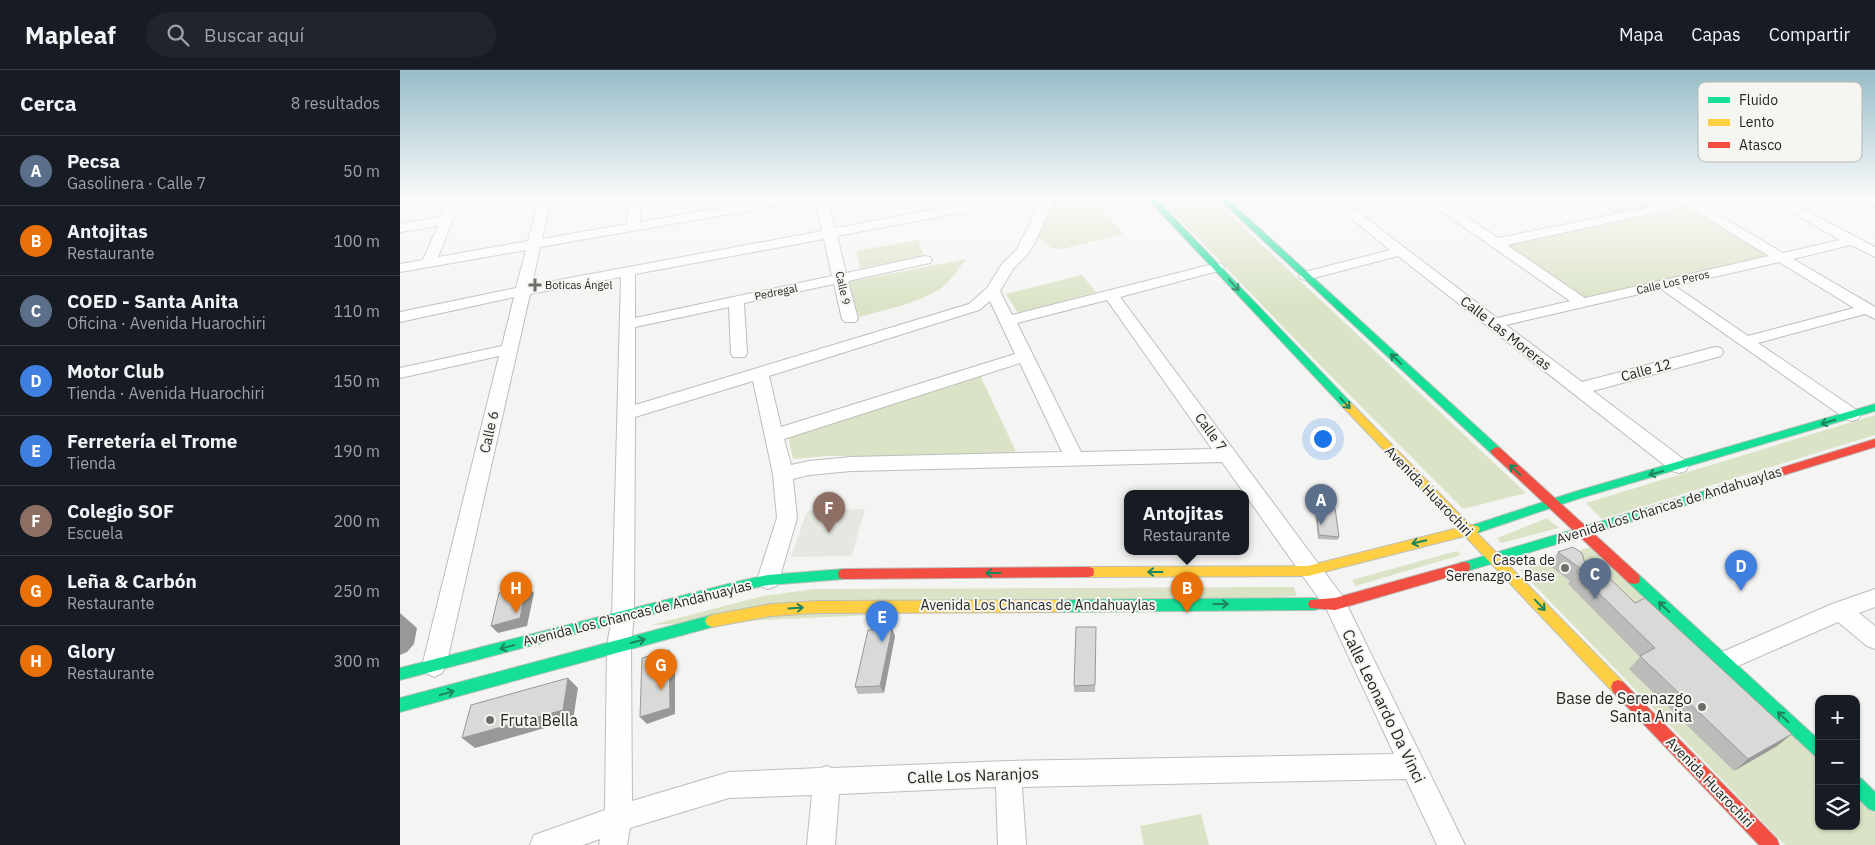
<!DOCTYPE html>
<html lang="es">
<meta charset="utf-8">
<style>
:root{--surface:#171b24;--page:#20242c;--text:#f1f3f6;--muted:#9ea1a6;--line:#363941;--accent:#0f766e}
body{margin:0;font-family:"IBM Plex Sans",sans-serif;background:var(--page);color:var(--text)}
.controls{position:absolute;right:15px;bottom:15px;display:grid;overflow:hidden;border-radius:10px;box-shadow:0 1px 4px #0004}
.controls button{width:45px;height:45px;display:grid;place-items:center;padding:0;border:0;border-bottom:1px solid var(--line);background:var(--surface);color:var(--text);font:25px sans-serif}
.you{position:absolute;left:922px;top:368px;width:18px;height:18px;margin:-12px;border:4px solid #fff;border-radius:50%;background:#1a73e8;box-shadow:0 0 0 8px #1a73e833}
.badge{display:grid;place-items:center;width:32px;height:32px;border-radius:50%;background:var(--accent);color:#fff;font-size:16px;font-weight:700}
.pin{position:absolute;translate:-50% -41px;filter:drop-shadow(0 1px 2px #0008)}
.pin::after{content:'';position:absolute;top:26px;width:18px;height:15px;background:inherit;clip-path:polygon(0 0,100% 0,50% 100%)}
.popup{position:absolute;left:724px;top:420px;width:125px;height:65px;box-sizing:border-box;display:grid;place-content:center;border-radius:10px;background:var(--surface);filter:drop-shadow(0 1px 4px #0005);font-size:16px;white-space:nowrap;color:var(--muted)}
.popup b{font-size:19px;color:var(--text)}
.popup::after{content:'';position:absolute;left:50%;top:100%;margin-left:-10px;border:10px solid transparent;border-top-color:var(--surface)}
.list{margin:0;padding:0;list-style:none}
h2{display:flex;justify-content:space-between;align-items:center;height:65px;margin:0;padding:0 20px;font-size:21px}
h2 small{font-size:16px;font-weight:400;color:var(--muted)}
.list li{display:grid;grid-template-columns:32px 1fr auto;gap:15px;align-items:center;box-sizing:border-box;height:70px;padding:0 20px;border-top:1px solid var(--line)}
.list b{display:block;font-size:19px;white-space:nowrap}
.list p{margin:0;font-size:16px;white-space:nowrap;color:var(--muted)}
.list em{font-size:16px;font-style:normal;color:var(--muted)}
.icon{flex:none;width:28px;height:28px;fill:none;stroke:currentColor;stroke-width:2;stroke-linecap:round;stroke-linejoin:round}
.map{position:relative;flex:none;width:1475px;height:775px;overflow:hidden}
header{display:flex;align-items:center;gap:30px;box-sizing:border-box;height:70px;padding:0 25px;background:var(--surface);border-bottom:1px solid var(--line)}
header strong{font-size:24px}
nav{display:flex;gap:28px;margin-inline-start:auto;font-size:18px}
.search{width:350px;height:45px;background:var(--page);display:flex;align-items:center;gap:12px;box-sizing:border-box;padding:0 18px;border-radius:28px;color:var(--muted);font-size:19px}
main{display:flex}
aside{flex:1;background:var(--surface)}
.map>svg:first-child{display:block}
.built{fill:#e5e8e1}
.green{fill:#dae3c5}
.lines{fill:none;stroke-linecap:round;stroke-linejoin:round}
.street-casing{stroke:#bdbdbc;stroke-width:2}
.fast-casing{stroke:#bdbdbc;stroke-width:2}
.slow-casing{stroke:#bdbdbc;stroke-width:2}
.jam-casing{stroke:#bdbdbc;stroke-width:2}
.street{fill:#fdfefd;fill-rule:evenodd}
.fast{fill:#16e098;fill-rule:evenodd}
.slow{fill:#ffcf43;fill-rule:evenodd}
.jam{fill:#f24e42;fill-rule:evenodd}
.wall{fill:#bbbbba}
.shaded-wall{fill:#989997}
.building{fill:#d9dad8;stroke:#989997}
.oneway{stroke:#1e835e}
.poi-dot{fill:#6e6e6d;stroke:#f5f6f2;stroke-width:2}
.labels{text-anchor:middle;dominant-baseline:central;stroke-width:4;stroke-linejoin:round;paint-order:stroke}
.far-street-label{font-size:11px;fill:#262625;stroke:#f5f6f2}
.far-poi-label{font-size:11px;fill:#262625;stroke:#f5f6f2;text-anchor:start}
.street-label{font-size:14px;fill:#262625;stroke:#f5f6f2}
.poi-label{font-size:14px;fill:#262625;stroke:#f5f6f2;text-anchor:end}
.near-poi-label{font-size:16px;fill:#262625;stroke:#f5f6f2;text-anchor:end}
.near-street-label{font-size:16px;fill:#262625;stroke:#f5f6f2}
.key{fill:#f5f6f2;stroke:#b7b8b4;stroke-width:1}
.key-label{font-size:14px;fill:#262625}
</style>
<header>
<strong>Mapleaf</strong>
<div class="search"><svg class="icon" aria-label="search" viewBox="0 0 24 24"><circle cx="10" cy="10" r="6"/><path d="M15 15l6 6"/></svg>Buscar aquí</div>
<nav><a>Mapa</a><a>Capas</a><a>Compartir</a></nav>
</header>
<main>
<aside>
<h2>Cerca<small>8 resultados</small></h2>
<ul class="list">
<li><span class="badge" style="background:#5c6f8a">A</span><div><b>Pecsa</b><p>Gasolinera · Calle 7</p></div><em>50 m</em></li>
<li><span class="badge" style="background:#e8710a">B</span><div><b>Antojitas</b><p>Restaurante</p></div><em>100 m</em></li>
<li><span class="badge" style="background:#5c6f8a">C</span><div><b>COED - Santa Anita</b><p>Oficina · Avenida Huarochiri</p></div><em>110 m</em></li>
<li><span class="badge" style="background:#3f7fe0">D</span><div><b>Motor Club</b><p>Tienda · Avenida Huarochiri</p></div><em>150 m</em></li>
<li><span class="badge" style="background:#3f7fe0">E</span><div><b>Ferretería el Trome</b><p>Tienda</p></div><em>190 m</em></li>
<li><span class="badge" style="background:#8d6e63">F</span><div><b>Colegio SOF</b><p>Escuela</p></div><em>200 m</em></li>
<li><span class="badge" style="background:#e8710a">G</span><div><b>Leña &amp; Carbón</b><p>Restaurante</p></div><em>250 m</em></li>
<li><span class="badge" style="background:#e8710a">H</span><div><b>Glory</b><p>Restaurante</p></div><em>300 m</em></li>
</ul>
</aside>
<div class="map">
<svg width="1475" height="775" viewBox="0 0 1475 775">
<rect width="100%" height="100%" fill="#f4f5f3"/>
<path class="built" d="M465,439L452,486L391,487L407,441Z"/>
<path class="green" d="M653,129H694L723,164L662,179L651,178L639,167Z
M760,129H813L1126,423L1063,439L915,290Z
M1192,129H1276L1278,130L1217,144Z
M1291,137L1369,185L1185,228L1108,175Z
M518,170L524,186L460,198L456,181Z
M566,189C558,199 549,214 537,221C514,234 484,240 459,247L449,212Z
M682,205L696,222L618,243L606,224Z
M579,303L618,386H428L393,389L388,366Z
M1475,345V365L1202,449L1186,433Z
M1147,448L1159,458L1101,473L1097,468Z
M1191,477L1419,691V756H1456V726L1475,743V775H1385L1120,500Z
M1057,481L1061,485L955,516L952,510Z
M894,517L897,526L251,555L363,526L414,519Z
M801,744L809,775H744L740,756Z"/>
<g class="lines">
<g class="street-casing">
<path id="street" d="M49,129H61L38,187L128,171L139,129H151L142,169L227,154L229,129H241L240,152L372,129H398L392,133L140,177L132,215L422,161L415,129H427L435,158L570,133L576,137L570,141L437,166L446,203L525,186L530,187L532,190L530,193L525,194L448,211L458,249L455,252H445L442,249L434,214L344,233L347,283L345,287H333L331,283L329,237L235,257V335L569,234L587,218L602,194L617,179L642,129H654L636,171L627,185L613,199L600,221L612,245L817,193L822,194L824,197L822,200L720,227L943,527L1065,775H1037L1006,709L622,717L626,775H598L596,717L439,724L435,775H407L412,725L329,728L230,758L227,775H199L200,769L183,775H130L134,765L205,740L207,576L212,546L221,207L130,224L46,596L42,603L34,607L26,603L22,596L99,286L0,308V298L102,276L114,227L0,252V242L116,218L126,180L0,202V194L23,190L38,156L0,162V154L41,147ZM424,169L432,206L235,248V204ZM707,230L812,379L681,382L617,253ZM590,231L615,284L381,357L369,306L579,240ZM620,293L662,382L451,387L409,391L391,395L384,369ZM353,311L373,404L377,448L357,510L360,516L368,519L376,516L379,510L397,448L393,409L409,405L451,401L822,392L927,540L994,684L608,691L432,698L427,696L421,698L329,702L232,731L231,576L234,546L235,347Z
M927,129H941L1097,248L1170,231L1028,132L1026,129H1040L1098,168L1279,131L1278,129H1292L1383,183L1440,170L1369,129H1384L1475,177V187L1451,175L1393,189L1475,237V249L1465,244L1358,273L1458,341L1461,345L1458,349L1452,351L1446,349L1261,219L1106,255L1182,312L1315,277L1321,278L1323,282L1321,286L1193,321L1286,391L1288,396L1286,401L1279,403L1272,401L998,186L906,210L901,209L899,206L901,203L990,180ZM1287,136L1369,186L1185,228L1107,175ZM1379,192L1454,238L1348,266L1275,216Z
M1461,129H1475V137Z
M1475,519V537L1459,543L1475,556V579L1467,576L1438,552L1331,599L1323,602L1315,599L1311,592L1315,585L1432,534Z"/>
</g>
<g class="fast-casing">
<path id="fast" d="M748,129H756L951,333L952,335L951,337H943Z
M819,129H827L1100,378L1102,381L1100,384H1092Z
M1475,334V341L1177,429L1074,464L1070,462L1068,459L1070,456L1174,422Z
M1345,409L1349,410L1351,413L1349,416L1064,502L1059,501L1058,497L1059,493L1064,492Z
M444,499L449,500L450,504L449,508L444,509L368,515L340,521L0,610V598L340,511L368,505Z
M1234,504L1239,505L1419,670V687L1414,685L1229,513L1228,509L1229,505Z
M915,528L920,530L922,534L920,538L915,540L658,542L653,540L651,536L653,532L658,530Z
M312,545L317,547L319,551L317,555L312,557L0,642V628Z
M1456,707L1462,709L1475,722V741L1469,739L1456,726Z"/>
</g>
<g class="slow-casing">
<path id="slow" d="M947,332L951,333L1070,455L1078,456L1080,459L1077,463L1223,612L1225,617L1223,622L1218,624L1213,622L1065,466L908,506L688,507L683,506L682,502L683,498L688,497L908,496L1058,458L943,337L942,335Z
M658,530L663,532L665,536L663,540L658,542L418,543L371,546L312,557L307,555L305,551L307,547L312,545L371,534L418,531Z"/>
</g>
<g class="jam-casing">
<path id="jam" d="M1475,369V377L1345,417L1341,416L1339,413L1341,410Z
M1096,377L1100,378L1239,505L1240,509L1239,513L1234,514L1229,513L1092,384L1090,381Z
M1064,492L1069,493L1070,497L1069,501L935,540L910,538L908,534L910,530L935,528Z
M688,497L693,498L694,502L693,506L688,507L444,509L439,508L438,504L439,500L444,499Z
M1218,610L1223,612L1377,769L1379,775H1359L1213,622L1211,617L1213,612Z"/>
</g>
<use href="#street" class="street"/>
<use href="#fast" class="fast"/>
<use href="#slow" class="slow"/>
<use href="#jam" class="jam"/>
</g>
<path class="wall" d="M916,437L939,467L938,470L918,469L915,441Z
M1158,482L1186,497L1377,676L1334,701L1229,599L1240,587L1168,514L1170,511L1150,496Z
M696,557L695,622H674V616Z
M492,559L495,566L484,623L458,624L455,617Z"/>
<path class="shaded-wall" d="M127,516L134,523L127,556L98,563L91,556Z
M0,543L17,558L14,574L7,582L0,585Z
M492,559L495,566L484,623L480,616Z
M269,580L275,587V644L247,654L240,647Z
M168,608L178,618L173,650L75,678L62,668Z
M1392,664L1377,676L1334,701L1348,689Z"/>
<path class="building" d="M916,437L935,438L939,467L919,465Z
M1173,477L1182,483L1186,497L1194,493L1235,533L1245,528L1392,664L1348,689L1240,586L1255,578L1176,501L1181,499L1158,482Z
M127,516L120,548L91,556L99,523Z
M676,557H696L695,615L674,616Z
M492,559L480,616L455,617L468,560Z
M269,580L270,638L240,647L242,588Z
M168,608L163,640L62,668L71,635Z"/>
<defs><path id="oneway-shaft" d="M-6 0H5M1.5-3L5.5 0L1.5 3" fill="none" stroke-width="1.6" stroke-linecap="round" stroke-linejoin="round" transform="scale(1.25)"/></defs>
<g class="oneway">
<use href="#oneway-shaft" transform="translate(834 215) rotate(47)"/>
<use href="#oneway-shaft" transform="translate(996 289) rotate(-137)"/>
<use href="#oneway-shaft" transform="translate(945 333) rotate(47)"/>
<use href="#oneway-shaft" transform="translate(1428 352) rotate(163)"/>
<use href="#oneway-shaft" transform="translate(1115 400) rotate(-137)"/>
<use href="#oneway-shaft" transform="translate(1256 403) rotate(164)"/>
<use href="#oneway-shaft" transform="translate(1019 472) rotate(166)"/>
<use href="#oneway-shaft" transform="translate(755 502) rotate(180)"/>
<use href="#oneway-shaft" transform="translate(593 503) rotate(180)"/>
<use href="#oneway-shaft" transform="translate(821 534)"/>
<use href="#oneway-shaft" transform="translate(1140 535) rotate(46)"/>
<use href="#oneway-shaft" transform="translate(1264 537) rotate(-137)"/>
<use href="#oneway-shaft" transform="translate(396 538) rotate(-4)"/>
<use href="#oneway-shaft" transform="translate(238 571) rotate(-15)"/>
<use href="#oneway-shaft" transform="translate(107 577) rotate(165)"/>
<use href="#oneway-shaft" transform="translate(47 623) rotate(-15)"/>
<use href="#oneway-shaft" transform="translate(1383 647) rotate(-137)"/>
</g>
<linearGradient id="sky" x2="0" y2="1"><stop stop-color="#97bdc8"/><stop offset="0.54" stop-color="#fafafa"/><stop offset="1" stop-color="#fafafa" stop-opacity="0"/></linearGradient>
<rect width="1475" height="237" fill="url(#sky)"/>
<g class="poi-dot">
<path d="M132.5 207.5h5v5h5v5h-5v5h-5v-5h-5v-5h5z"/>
<circle cx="1165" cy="498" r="5"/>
<circle cx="1302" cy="637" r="5"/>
<circle cx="90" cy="650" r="5"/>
</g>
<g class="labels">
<g class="far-street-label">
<text transform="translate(1273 212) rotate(-13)">Calle Los Peros</text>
<text transform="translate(443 218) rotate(78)">Calle 9</text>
<text transform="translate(376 222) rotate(-12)">Pedregal</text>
</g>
<g class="far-poi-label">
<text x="145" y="215">Boticas Ángel</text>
</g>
<g class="street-label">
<text transform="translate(1106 263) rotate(38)">Calle Las Moreras</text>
<text transform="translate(1246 300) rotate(-15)">Calle 12</text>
<text transform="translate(89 362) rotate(-77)">Calle 6</text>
<text transform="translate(811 362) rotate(54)">Calle 7</text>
<text transform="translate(1029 421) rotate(46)">Avenida Huarochiri</text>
<text transform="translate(1269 435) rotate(-17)">Avenida Los Chancas de Andahuaylas</text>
<text x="638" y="535">Avenida Los Chancas de Andahuaylas</text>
<text transform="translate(237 543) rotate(-14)">Avenida Los Chancas de Andahuaylas</text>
<text transform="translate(1310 712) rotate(46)">Avenida Huarochiri</text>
</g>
<g class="poi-label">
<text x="1155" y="490">Caseta de<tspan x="1155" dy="16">Serenazgo - Base</tspan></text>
</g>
<g class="near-poi-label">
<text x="1292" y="628">Base de Serenazgo<tspan x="1292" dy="18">Santa Anita</tspan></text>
<text x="100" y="650" text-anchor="start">Fruta Bella</text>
</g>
<g class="near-street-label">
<text transform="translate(984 636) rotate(64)">Calle Leonardo Da Vinci</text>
<text transform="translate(573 705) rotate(-2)">Calle Los Naranjos</text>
</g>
</g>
<rect x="1298" y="12" width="164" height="80" rx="8" class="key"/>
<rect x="1308" y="27" width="22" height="6" fill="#16e098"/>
<rect x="1308" y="49" width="22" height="7" fill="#ffcf43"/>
<rect x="1308" y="72" width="22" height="6" fill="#f24e42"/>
<g class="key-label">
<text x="1339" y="35">Fluido</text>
<text x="1339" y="57">Lento</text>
<text x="1339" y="80">Atasco</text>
</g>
</svg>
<div class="controls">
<button>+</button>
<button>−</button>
<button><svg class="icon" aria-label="layers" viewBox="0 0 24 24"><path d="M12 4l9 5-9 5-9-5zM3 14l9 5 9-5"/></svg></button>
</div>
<div class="you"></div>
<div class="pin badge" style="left:921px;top:455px;background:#5c6f8a">A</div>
<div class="pin badge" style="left:787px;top:543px;background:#e8710a">B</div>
<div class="popup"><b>Antojitas</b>Restaurante</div>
<div class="pin badge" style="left:1195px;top:529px;background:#5c6f8a">C</div>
<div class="pin badge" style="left:1341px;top:521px;background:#3f7fe0">D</div>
<div class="pin badge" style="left:482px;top:572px;background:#3f7fe0">E</div>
<div class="pin badge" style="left:429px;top:463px;background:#8d6e63">F</div>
<div class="pin badge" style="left:261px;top:620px;background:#e8710a">G</div>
<div class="pin badge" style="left:116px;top:543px;background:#e8710a">H</div>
</div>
</main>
